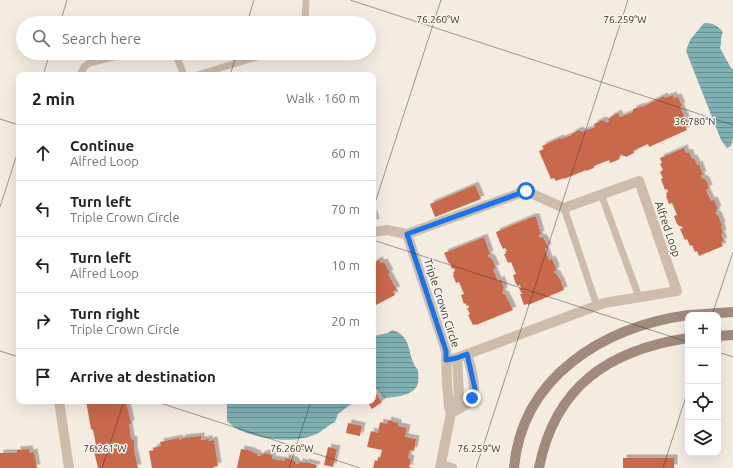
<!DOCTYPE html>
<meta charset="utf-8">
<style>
:root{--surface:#fff;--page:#f2f2f2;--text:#202124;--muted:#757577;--line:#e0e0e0}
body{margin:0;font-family:Ubuntu,sans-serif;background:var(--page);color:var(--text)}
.controls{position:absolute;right:12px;bottom:12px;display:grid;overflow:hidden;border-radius:8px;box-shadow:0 4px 16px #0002}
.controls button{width:36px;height:36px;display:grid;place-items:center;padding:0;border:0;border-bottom:1px solid var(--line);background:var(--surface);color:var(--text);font:20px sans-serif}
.stop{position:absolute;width:12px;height:12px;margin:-9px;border:3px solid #1a73e8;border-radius:50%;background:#fff}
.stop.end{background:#1a73e8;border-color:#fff;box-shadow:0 1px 4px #0008}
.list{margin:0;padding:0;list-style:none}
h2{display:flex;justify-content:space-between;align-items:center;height:52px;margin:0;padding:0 16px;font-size:17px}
h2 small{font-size:13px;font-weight:400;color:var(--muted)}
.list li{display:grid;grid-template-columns:26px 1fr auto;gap:12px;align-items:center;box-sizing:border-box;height:56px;padding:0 16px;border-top:1px solid var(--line)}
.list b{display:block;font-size:15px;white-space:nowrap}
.list p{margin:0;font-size:13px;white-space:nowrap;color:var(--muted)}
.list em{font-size:13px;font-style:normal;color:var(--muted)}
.icon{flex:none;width:22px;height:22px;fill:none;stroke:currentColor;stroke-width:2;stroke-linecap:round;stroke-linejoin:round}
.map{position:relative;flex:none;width:733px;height:468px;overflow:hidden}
.search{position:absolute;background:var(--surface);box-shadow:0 4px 16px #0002;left:16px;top:16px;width:360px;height:44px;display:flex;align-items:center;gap:10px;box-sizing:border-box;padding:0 14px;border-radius:22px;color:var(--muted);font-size:15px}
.panel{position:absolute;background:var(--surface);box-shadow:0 4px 16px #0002;left:16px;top:72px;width:360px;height:332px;border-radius:8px}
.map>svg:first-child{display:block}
.water{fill:url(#water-rules)}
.building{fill:#c8694b;filter:url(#shadow)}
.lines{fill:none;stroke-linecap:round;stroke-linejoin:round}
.lane{stroke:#cdbbac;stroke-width:7}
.street{stroke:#cdbbac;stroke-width:10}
.secondary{stroke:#a18a7d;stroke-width:10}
.route{stroke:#1a73e8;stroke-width:5}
.ticks{fill:none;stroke:#3b302b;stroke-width:1;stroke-opacity:0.45}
.labels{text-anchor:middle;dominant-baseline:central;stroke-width:3;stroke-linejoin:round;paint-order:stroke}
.street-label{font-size:11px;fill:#3b302b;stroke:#fbf5ee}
.ticks-label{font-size:10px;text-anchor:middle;fill:#3b302b;stroke:#fbf5ee;stroke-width:3;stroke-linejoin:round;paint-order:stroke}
</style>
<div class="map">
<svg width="733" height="468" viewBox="0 0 733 468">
<defs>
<pattern id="water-rules" width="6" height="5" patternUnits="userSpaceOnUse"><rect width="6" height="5" fill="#7fb0b2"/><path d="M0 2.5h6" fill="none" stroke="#699091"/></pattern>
<filter id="shadow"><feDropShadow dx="3.5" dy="-3.5" stdDeviation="0" flood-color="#0004"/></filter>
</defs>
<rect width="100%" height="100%" fill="#f4ebe1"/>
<path class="water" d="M704,23C713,23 717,25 723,32C720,37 722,43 720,48L731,68L733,69V139L731,146L727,148L721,140L686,51L690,40Z
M392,330C414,336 406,357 418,370C418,374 419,379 418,383C415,396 395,397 384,398L378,389L373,390V336L388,333Z
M227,401H355L338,414L335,422C328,425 322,432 314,435C293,444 260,439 239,430C235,428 231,424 227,421Z"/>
<path class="building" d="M673,95L674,98L678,97L682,106L680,107L689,125L685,127L687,130L649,147L648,144L633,151L634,153L626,157L625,156H623L622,154L619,156L620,158L618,160L610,163L609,160L594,166V168L586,171V170L564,179V178L556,181L554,178L551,179L539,151L544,149L542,146L560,138L561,139L572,135L571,134L579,130L582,132L595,127L594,124L602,120L603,121L605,120L606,123L609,121L608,119L610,118V117L618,113L620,117L633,112V109L642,106V107L664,96L665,98Z
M684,148L686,153L689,152L692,159L694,158L697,165L699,164L703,175H701L702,179L704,178L705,180H706L709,188L706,190L711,201L714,200L718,209L716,210L717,212H715L717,215H718L722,225L721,226L723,233L721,234L724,241L721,242L723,246L699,256L697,251L695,252L692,245L690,246L687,239L685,240L680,229L683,228L681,226H679L677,224L674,216L677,215L672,203L669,204L666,196H667L666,193L668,192L667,189L665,190L661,179L663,178L660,172L663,170L660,164L662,163L660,158Z
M475,185L481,199L435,217L430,204Z
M373,212L376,222L373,223Z
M532,217H536L541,234L539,235L540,238L542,237L544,239L548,247L545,249L549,260L552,259L556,268H555L556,271H554L555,274H557L559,279H560L564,290L528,305V304L524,305L520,294H522L519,288H521L520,285L518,286L516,284L513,275L516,274L511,262L508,263L504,254H506L505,252L507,251L505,248L503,249L500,243L496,232Z
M484,237L490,254L488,255L489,258L490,257L492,259L496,268L493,269L498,281L501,279L504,288L503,289L504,291L502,292L503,294H505L513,310L476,325V324L473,325L468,315L470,314L467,308H469L468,305L466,306V303L464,304L461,295L464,294L459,282L456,283L453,275L454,274L453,272L455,271L454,268L452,269L450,263L449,264L444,253Z
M379,260L381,263L384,262L390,273L388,274L397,290L393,291L395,295L376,305L375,304L373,305V263Z
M374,391L382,402L372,409L367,401H373V392Z
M86,401H126L131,423L129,425L131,439L134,440V450L138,468H98L93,447L96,445L93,430L91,429Z
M388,420L398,423V426L407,428L405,437L416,439L414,451L410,450L408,458L411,459L409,467L412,468H373L375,460L378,461V457L380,458L382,450L367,447L371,431L378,433L380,422L387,424Z
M348,423L362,426L360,436L346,433Z
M201,436V440L209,439V441L214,440L218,466L213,467L214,468H152L149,451L154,450L153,448L161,446L160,442L179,438V440L182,439V438Z
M328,447L337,449L333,467L324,465Z
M29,449L30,453L34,452L37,468H0V453H17V450Z
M241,449L252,451V452L258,454L257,456H261V454L263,455L264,453L272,455V459L285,461V458L294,460V461L296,462V464H299V462L305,463V462L317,465L316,468H237Z
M623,458H674V468H623Z"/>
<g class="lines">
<path class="lane" d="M305,23L306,0
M175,53L184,75
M80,75L84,67L89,63L129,53
M197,75L270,53
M601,194L639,297
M564,208L597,306"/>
<path class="street" d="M373,232L387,230L407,234L446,351L447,384L449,407L451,413
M407,234L526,191L564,208L639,181L677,291L604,303L457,358L446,360
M59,401L69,468
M451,413C457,410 468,405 472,399C478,389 470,365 467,354
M441,465L452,468
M440,468L451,413L459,395L457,358"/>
<path class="secondary" d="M690,315L733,312
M718,336L733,335
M514,468C522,376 604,327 688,315
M539,468C555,386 609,350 688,338"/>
</g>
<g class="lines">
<path class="route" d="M472,398L475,389L467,354L457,358L446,360V351L407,234L526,191"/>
</g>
<path class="ticks" d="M350,0L733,125M60,23L67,0M247,23L254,0M43,75L50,53M230,75L237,53M0,119L19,125M0,207L19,148M373,209L441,0M373,240L688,342M712,315L733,252M0,351L19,357M718,352L733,357M154,401L360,468M102,468L124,401M289,468L311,401M476,468L628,0M663,468L688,390"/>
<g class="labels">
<g class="street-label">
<text transform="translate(668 229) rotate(71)">Alfred Loop</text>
<text transform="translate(442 303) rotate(72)">Triple Crown Circle</text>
</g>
</g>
<g class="ticks-label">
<text x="438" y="23">76.260°W</text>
<text x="625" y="23">76.259°W</text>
<text x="695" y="125">36.780°N</text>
<text x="105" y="452">76.261°W</text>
<text x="292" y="452">76.260°W</text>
<text x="479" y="452">76.259°W</text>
</g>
</svg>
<div class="controls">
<button>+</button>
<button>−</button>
<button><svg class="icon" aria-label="locate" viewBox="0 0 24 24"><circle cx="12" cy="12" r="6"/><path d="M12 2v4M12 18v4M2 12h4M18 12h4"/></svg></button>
<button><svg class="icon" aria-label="layers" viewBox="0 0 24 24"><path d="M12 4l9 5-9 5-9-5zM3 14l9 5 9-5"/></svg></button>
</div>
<div class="stop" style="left:526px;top:191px"></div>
<div class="stop end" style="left:472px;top:398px"></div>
<div class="search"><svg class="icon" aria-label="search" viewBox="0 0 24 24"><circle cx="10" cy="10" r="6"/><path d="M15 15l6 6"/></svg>Search here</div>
<section class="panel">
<h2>2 min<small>Walk · 160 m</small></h2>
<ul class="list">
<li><svg class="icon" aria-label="ahead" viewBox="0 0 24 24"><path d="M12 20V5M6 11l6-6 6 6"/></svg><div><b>Continue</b><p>Alfred Loop</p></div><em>60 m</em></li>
<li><svg class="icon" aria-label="left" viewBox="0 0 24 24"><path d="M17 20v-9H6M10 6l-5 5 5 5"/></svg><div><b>Turn left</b><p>Triple Crown Circle</p></div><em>70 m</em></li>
<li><svg class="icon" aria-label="left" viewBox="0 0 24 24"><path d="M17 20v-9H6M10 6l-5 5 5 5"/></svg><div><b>Turn left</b><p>Alfred Loop</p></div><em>10 m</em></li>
<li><svg class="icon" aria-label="right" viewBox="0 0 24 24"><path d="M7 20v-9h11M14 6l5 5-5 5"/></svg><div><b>Turn right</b><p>Triple Crown Circle</p></div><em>20 m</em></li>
<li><svg class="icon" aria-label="arrive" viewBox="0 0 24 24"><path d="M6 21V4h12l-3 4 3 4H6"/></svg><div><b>Arrive at destination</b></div></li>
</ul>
</section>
</div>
